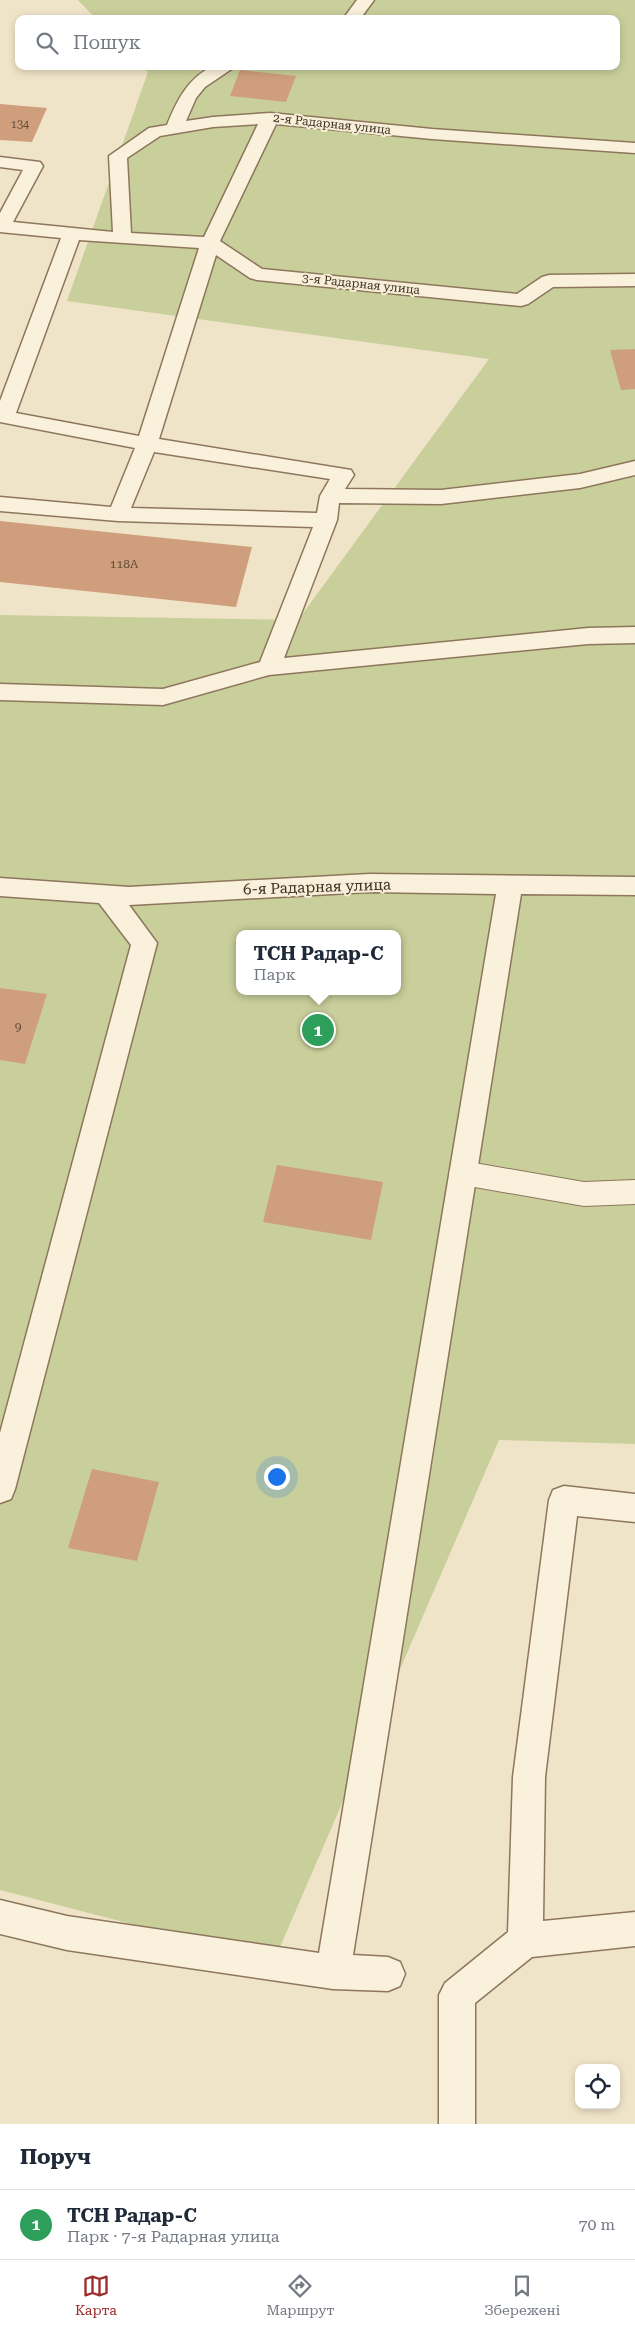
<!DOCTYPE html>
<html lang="uk">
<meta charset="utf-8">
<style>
:root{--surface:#fff;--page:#f2f2f3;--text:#1f2937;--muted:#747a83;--line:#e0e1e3;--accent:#9e2a2b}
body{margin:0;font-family:"Roboto Serif",serif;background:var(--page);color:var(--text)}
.controls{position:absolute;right:15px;bottom:15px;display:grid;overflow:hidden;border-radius:10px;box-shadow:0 2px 8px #0003}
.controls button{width:45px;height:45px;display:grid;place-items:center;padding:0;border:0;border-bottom:1px solid var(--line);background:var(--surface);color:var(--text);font:25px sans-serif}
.you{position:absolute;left:276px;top:1476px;width:18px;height:18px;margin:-12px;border:4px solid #fff;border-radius:50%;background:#1a73e8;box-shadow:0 0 0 8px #1a73e833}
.badge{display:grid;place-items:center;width:32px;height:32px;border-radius:50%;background:var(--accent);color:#fff;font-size:16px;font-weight:700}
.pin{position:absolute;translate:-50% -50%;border:2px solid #fff;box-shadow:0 1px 5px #0006}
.popup{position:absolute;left:236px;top:930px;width:165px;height:65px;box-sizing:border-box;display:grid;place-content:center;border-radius:10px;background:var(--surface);filter:drop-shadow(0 1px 4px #0005);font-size:16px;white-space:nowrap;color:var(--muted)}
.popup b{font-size:19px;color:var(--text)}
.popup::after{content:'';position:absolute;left:50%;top:100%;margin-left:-10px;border:10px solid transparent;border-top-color:var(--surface)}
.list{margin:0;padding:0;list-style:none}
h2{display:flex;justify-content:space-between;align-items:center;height:65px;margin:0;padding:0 20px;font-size:21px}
h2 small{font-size:16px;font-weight:400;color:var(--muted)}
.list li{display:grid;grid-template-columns:32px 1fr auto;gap:15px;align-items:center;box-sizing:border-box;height:70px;padding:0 20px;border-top:1px solid var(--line)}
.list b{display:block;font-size:19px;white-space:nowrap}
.list p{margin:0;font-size:16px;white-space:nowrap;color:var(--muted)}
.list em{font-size:16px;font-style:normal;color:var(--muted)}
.icon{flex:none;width:28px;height:28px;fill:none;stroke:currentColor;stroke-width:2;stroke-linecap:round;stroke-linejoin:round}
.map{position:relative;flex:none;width:635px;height:2124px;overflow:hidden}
.search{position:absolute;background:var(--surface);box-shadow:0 2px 8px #0003;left:15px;right:15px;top:15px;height:55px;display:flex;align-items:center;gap:12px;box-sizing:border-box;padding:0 18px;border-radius:10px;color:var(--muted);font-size:19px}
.sheet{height:135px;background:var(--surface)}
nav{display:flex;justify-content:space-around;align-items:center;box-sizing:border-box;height:70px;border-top:1px solid var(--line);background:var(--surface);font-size:14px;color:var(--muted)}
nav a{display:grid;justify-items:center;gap:2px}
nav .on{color:var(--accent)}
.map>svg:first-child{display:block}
.green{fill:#c9cf9b;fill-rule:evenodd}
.building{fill:#cf9f7d}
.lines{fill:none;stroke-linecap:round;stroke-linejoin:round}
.lane-casing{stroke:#8d765c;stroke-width:3}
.street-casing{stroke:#8d765c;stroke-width:2}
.lane{fill:#faf1dc;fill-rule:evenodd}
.street{fill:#faf1dc;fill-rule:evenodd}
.labels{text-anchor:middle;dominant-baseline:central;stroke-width:4;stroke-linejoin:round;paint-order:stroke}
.far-number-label{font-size:11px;fill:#624a37}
.far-street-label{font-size:12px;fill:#3d2e20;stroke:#f7eed8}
.number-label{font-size:12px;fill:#624a37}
.street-label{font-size:15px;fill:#3d2e20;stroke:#f7eed8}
</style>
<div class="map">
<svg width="635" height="2124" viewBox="0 0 635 2124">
<rect width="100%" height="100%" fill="#f0e4c8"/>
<path class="green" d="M78,0H635V1444L499,1440L274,1961L0,1890V615L298,620L489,359L67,301L148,72L143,66H616V19H96ZM239,934H397V991H239Z"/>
<path class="building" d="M240,70L296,76L286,102L230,96Z
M0,104L47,108L32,142L0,140Z
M635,349V389L621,390L610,350Z
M0,521L252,547L236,607L0,582Z
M0,988L47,994L25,1064L0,1060Z
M277,1165L383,1182L371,1240L263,1222Z
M92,1469L159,1482L137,1561L68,1548Z"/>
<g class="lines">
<g class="lane-casing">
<path id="lane" d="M357,0H374L360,19H343Z
M213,66H236L205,87L196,98L186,121L213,117L270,113L432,129L635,143V153L432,139L276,124L220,241L262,269L517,294L542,277L549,275L635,274V286L553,287L528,304L521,306L257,280L250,278L216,255L159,439L351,470L354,475L345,489L441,490L580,474L635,461V475L580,488L441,504L339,503L337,520L284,658L588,628L635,627V643L588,644L269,675L163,705L0,700V684L163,689L260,662L313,527L118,521L0,511V497L111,507L135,448L0,422V401L61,238L0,232V213L23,170L0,167V157L40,162L43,166L13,222L113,232L109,156L149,128L167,125C177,100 188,78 213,66ZM258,124L204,237L131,233L127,158L160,136L213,127ZM79,240L199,248L139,436L16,413ZM154,452L330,479L320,496L317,513L131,508Z
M369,874L635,877V895L521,894L353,1955L388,1957L400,1962L405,1974L400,1986L388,1991L333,1989L67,1950L0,1934V1900L67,1916L319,1953L496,894L369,892L129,905L157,943L15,1489L11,1499L0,1503V1433L131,945L99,903L0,896V878L129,887Z
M564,1486L635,1494V1522L577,1516L545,1777L543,1921L635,1912V1946L532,1957L475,2003V2124H439V1995L445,1983L508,1932L513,1777L549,1500L553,1490Z"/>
</g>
<g class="street-casing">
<path id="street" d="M463,1161L584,1182L635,1180V1204L584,1206L463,1185L453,1182L449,1173L453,1164Z"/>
</g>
<use href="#lane" class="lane"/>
<use href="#street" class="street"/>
</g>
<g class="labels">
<g class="far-number-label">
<text x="20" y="124">134</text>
</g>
<g class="far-street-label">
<text transform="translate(332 124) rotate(6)">2-я Радарная улица</text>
<text transform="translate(361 284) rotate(6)">3-я Радарная улица</text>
</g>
<g class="number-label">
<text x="124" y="564">118А</text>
<text x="18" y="1027">9</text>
</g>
<g class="street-label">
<text transform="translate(317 887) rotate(-2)">6-я Радарная улица</text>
</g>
</g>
</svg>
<div class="controls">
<button><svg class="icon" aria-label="locate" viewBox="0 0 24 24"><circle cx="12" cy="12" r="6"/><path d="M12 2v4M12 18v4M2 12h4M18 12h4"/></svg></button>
</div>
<div class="you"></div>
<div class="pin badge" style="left:318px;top:1030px;background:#2e9e5b">1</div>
<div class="popup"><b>ТСН Радар-С</b>Парк</div>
<div class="search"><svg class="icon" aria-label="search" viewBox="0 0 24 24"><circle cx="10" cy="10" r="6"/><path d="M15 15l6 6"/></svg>Пошук</div>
</div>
<section class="sheet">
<h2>Поруч<small></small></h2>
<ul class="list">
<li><span class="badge" style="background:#2e9e5b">1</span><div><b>ТСН Радар-С</b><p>Парк · 7-я Радарная улица</p></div><em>70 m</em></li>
</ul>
</section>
<nav>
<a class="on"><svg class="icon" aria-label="map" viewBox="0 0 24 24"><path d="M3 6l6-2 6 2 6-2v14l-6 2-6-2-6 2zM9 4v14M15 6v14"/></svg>Карта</a>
<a><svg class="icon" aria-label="directions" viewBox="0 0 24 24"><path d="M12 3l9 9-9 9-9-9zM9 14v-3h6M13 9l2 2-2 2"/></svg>Маршрут</a>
<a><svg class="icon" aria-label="saved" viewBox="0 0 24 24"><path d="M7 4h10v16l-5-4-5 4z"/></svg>Збережені</a>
</nav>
